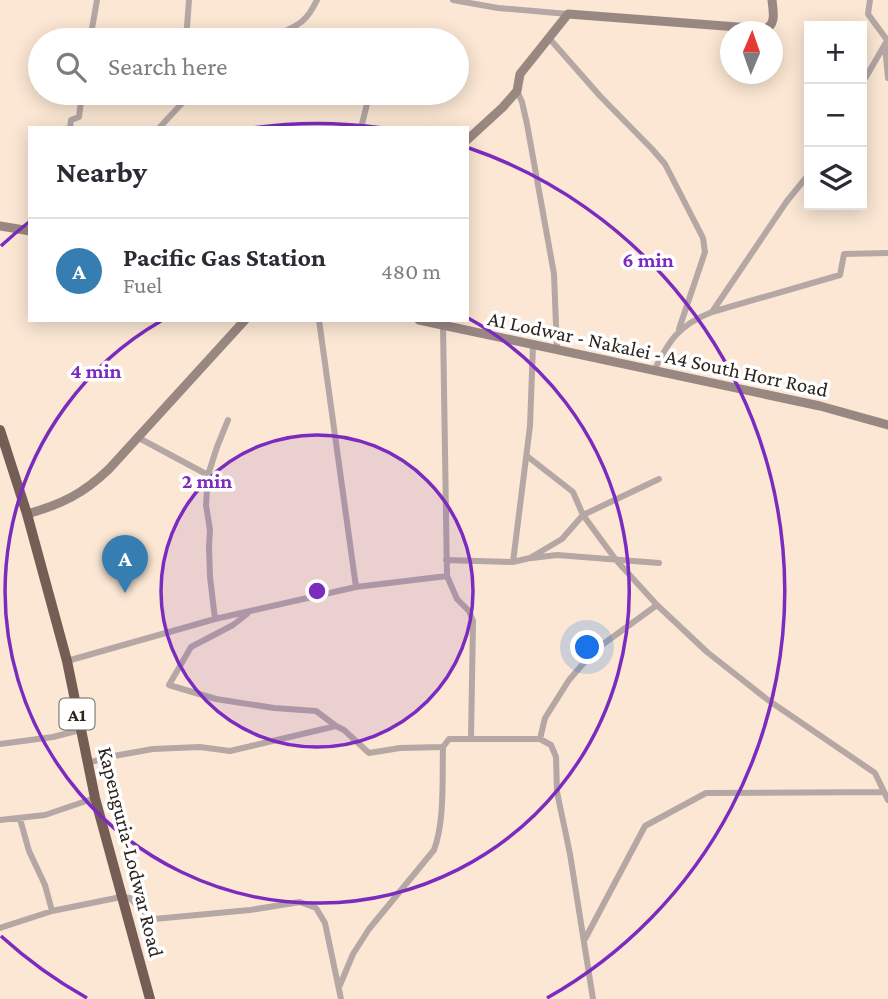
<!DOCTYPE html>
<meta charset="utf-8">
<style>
:root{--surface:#fff;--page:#f7f7f7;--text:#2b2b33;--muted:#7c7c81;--line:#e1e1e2;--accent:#367db1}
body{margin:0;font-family:"Crimson Pro",serif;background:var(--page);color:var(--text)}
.controls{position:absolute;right:21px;top:21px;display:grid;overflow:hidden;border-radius:0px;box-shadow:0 4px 18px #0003}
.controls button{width:63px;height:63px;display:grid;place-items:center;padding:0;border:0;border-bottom:2px solid var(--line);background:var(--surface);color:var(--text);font:35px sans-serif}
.compass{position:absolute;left:720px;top:21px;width:63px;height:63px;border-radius:50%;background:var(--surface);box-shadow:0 4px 18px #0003;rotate:2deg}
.you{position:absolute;left:588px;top:648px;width:24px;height:24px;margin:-18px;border:5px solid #fff;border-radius:50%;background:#1a73e8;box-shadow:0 0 0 10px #1a73e833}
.badge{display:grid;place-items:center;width:46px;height:46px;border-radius:50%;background:var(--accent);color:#fff;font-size:23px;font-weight:700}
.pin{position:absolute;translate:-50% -58px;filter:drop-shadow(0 2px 4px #0008)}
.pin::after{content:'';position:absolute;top:37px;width:24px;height:21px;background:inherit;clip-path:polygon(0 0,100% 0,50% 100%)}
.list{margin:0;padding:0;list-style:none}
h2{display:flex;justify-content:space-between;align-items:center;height:91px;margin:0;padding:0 28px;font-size:30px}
h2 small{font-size:23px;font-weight:400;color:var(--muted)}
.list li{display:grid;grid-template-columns:46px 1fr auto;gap:21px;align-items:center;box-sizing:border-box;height:105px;padding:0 28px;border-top:2px solid var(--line)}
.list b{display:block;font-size:26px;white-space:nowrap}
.list p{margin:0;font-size:23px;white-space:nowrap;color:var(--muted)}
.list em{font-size:23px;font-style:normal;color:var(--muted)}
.icon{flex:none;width:38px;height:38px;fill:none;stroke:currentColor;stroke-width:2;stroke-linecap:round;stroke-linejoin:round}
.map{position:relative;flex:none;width:888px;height:999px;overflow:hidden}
.search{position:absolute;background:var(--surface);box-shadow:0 4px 18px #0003;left:28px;top:28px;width:441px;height:77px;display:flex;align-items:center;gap:18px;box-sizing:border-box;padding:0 24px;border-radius:38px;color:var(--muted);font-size:26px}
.panel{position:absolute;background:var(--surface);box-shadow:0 4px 18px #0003;left:28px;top:126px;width:441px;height:196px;border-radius:0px}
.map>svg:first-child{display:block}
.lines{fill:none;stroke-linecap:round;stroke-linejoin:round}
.street{stroke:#b4a7a4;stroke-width:6}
.secondary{stroke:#998782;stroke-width:9}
.highway{stroke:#755c55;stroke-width:10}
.ring{fill:none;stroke:#7b2cbf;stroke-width:3.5}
.labels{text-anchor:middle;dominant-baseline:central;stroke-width:7;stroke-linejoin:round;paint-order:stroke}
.shield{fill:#fff;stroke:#6b6661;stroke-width:2}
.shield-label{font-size:19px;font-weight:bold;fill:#2c241d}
.street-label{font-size:21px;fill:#2c241d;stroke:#fff}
.centre{fill:#7b2cbf;stroke:#fff;stroke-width:3.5}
.ring-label{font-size:21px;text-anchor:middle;font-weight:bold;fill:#7b2cbf;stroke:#fff;stroke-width:7;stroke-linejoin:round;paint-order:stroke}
</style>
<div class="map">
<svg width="888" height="999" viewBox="0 0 888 999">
<rect width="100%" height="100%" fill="#fbe7d3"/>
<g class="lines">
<path class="street" d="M453,0L498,8L568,14
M870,0L868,14L887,40
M549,38L600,96L652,149L665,164L703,238L705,252L679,329
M90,40L97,0
M186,40L189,0
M273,40L272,37C296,26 305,25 317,0
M885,46L888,78
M862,81L866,77L888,39
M517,91L522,102L527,124L554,274L557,350
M357,93L368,100L361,128
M70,128L71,120L79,117L82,93
M159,128L186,99L195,93
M712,312L787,201L809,174
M319,320L356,587L447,576
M443,326L447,576L457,599L469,611L473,621L471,739
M654,371C669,340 679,325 712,312L840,275L844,254L888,253
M137,437L208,475
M527,456L573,492L583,515L616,560L657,605L707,652L768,700L875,773L888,800
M532,558L557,555L659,563
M446,560L513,562L530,426L533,345
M513,562L530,558L562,539L583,515L659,479
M247,614L233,625L191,647L169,685L216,699L274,708L316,711L336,726
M215,619L210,577L209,546L210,530L206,505L208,475L217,447L228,420
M67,661L215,619L356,587
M540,739L545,718L569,680L595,650L657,605
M0,744L53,737L80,730
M88,763L108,757L153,749L200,747L230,751L336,726L344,730L369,753L400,748L443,747L449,739H540L551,745L556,757L557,792L570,854L593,999
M20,819L29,851L45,885L52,911
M0,820L45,815L95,798
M0,928L52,911L121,897L130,898L148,917L154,919L250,910L300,902L316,908L325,923L341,999
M585,939L645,826L706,793L884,792
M340,985L353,954L369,929L434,850C445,820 442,779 443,747"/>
<path class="secondary" d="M467,140L503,107L517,91L520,74L568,14L764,29C777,26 773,11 772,0
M0,226L30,231
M419,320L820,406L888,425
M27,514C62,504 83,494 109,469L245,320"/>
<path class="highway" d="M0,430L27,514L67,661L95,798L150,999"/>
</g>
<circle cx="317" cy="591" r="156" fill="#7b2cbf" fill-opacity=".12"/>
<g class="ring">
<circle cx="317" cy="591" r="156"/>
<path d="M468 318A312 312 0 1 1 161 321"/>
<path d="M87 998A468 468 0 0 1 1 936M1 246A468 468 0 0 1 29 222M252 128A468 468 0 0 1 382 128M469 148A468 468 0 0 1 547 998"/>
</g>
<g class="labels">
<rect class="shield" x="59.5" y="698.5" width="35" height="31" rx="5"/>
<g class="shield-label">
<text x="77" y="714">A1</text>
</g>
<g class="street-label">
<text transform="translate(658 354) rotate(12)">A1 Lodwar - Nakalei - A4 South Horr Road</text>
<text transform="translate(131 852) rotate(76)">Kapenguria-Lodwar Road</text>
</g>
</g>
<circle cx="317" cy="591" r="10" class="centre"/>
<g class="ring-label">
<text x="648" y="267">6 min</text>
<text x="96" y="378">4 min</text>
<text x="207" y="488">2 min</text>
</g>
</svg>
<div class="controls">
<button>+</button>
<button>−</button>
<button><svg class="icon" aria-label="layers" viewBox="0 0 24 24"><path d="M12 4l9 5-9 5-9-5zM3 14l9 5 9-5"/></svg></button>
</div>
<svg class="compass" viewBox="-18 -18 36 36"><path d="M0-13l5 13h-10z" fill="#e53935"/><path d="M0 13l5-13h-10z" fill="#7c7c81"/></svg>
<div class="you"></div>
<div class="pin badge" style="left:125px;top:593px">A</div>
<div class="search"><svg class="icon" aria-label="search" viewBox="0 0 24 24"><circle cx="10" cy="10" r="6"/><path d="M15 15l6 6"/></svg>Search here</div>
<section class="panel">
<h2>Nearby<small></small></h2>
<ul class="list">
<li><span class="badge">A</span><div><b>Pacific Gas Station</b><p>Fuel</p></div><em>480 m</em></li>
</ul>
</section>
</div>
